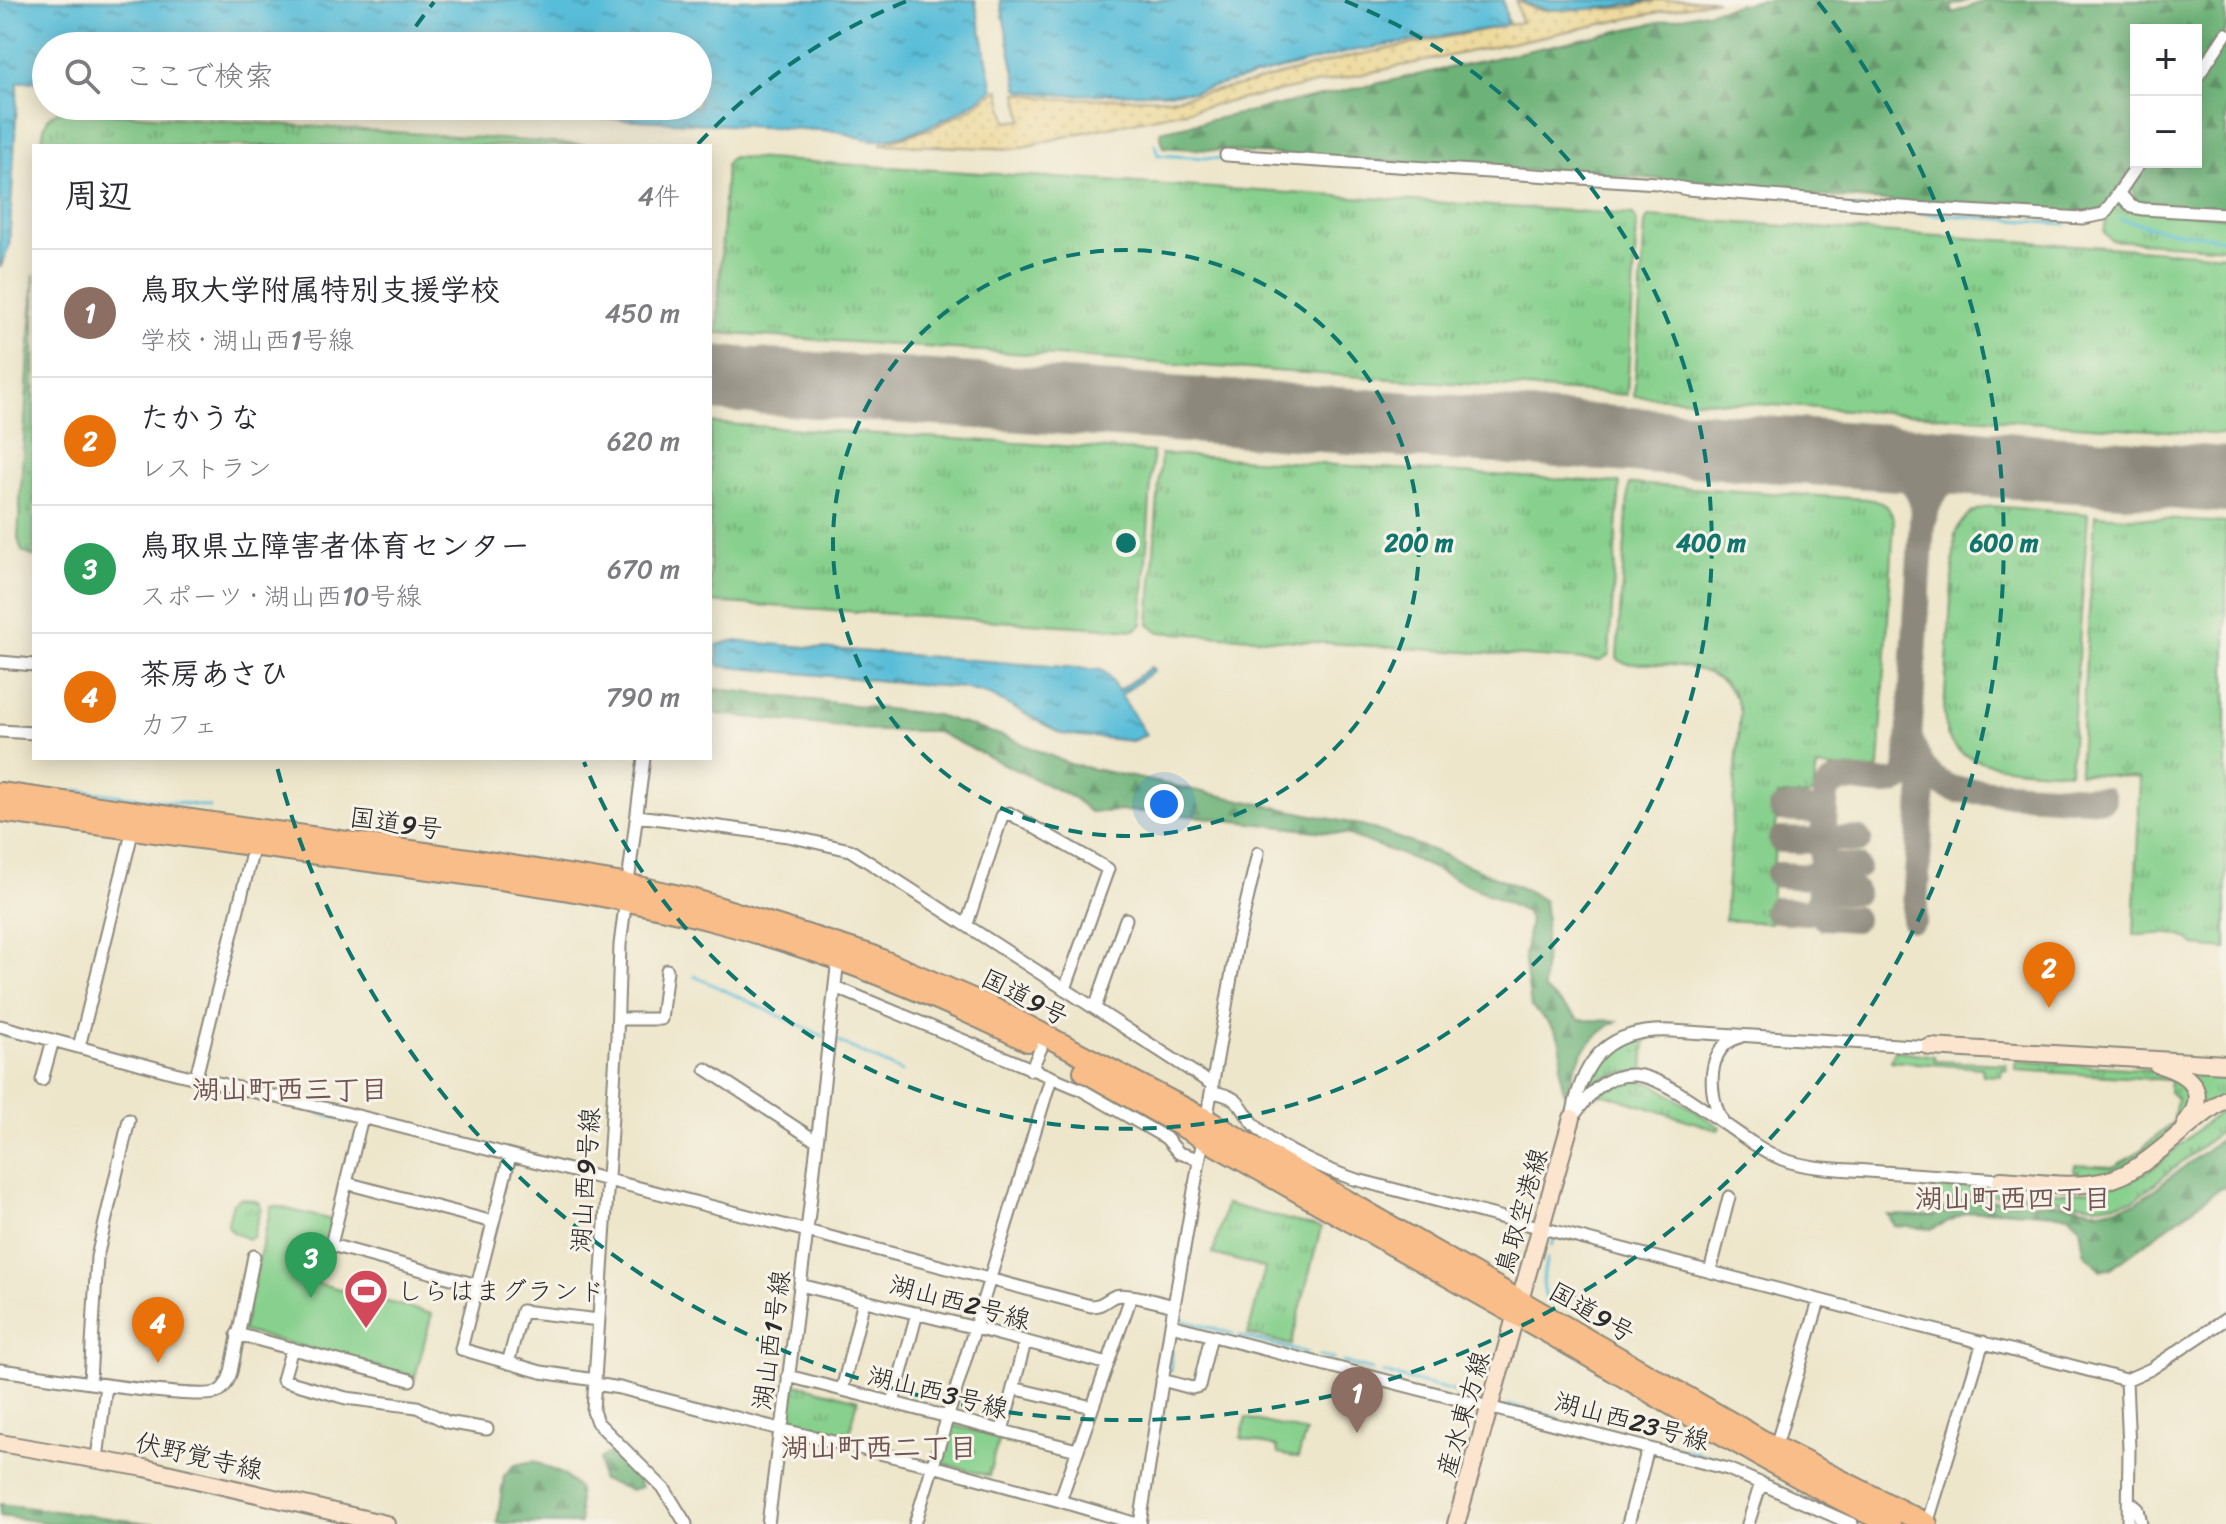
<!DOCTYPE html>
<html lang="ja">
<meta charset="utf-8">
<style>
:root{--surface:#fff;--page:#f7f7f7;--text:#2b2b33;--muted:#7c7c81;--line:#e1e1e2;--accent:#2563eb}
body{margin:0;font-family:Sriracha,"Klee One",sans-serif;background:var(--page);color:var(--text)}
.controls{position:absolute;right:24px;top:24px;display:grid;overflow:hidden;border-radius:0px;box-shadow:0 4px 20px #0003}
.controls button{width:72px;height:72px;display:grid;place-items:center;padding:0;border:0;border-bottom:2px solid var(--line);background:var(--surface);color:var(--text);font:40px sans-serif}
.you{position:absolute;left:1164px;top:804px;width:28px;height:28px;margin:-20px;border:6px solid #fff;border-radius:50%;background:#1a73e8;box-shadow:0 0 0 12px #1a73e833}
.badge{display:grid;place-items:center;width:52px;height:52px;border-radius:50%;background:var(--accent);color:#fff;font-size:26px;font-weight:700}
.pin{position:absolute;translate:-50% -66px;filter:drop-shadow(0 2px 4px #0008)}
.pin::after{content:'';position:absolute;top:42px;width:28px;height:24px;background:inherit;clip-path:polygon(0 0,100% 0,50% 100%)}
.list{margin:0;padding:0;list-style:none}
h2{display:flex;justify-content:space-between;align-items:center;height:104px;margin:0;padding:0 32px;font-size:34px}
h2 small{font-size:26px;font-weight:400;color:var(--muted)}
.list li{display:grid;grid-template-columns:52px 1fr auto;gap:24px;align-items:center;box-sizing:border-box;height:128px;padding:0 32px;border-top:2px solid var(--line)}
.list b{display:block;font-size:30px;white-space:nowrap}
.list p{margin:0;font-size:26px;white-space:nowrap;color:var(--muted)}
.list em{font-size:26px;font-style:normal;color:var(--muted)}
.icon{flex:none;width:44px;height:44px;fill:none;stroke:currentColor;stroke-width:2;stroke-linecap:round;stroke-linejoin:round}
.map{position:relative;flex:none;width:2226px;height:1524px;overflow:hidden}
.search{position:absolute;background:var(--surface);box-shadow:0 4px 20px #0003;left:32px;top:32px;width:680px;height:88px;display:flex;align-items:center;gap:20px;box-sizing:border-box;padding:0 28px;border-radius:44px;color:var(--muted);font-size:30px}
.panel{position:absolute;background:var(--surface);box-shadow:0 4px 20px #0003;left:32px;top:144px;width:680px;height:616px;border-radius:0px}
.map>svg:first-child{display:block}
.grass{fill:url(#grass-tufts);stroke:#597e5c;stroke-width:2}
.forest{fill:url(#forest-firs);stroke:#4c6e52;stroke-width:2}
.sand{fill:url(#sand-dots);stroke:#8c8264;stroke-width:2}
.pitch{fill:#87d08d;stroke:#597e5c;stroke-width:2}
.water{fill:url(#water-ripples);stroke:#427482;stroke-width:2}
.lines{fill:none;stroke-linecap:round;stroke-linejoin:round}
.stream{stroke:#59bdd8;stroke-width:3}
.taxiway{stroke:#8c887b;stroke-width:26}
.runway{stroke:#8c887b;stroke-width:66}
.street-casing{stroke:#8c887b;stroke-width:15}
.secondary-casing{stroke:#8c887b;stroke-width:20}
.highway-casing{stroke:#8c887b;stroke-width:24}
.street{stroke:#fff;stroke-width:11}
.secondary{stroke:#fce5cf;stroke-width:16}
.highway{stroke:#f8bd88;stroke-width:20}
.ring{fill:none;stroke:#0f766e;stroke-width:4;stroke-dasharray:14 10}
.labels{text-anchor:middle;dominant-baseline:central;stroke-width:6;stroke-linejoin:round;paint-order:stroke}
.street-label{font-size:26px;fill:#2b2b2b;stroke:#f7f3e8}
.poi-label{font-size:26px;fill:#2b2b2b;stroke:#f7f3e8;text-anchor:start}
.neighbourhood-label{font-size:28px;font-weight:bold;fill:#705554;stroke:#f7f3e8}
.centre{fill:#0f766e;stroke:#f7f3e8;stroke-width:4}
.ring-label{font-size:24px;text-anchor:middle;font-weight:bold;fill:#0f766e;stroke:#f7f3e8;stroke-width:6;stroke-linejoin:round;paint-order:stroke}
</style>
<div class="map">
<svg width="2226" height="1524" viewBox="0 0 2226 1524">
<defs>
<pattern id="grass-tufts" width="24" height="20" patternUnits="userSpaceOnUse" patternTransform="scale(2)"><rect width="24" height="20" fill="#87d08d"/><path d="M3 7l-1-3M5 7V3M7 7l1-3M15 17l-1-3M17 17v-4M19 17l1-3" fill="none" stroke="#6fa973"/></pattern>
<pattern id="forest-firs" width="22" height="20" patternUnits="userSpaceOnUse" patternTransform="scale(2)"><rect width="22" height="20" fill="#6db278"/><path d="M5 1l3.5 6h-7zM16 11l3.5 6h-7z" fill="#5a9163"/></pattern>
<pattern id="sand-dots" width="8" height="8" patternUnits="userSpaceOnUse" patternTransform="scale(2)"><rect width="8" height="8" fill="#eeda9e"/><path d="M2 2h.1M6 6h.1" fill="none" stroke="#cb8" stroke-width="1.8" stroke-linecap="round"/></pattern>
<pattern id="water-ripples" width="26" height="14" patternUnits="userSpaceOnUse" patternTransform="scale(2)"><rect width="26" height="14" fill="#59bdd8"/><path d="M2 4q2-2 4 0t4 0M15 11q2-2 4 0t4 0" fill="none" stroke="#4a9aaf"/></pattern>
</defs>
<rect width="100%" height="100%" fill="#f7f3e8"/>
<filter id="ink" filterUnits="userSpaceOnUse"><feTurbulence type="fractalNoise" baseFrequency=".0125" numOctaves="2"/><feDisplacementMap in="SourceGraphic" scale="16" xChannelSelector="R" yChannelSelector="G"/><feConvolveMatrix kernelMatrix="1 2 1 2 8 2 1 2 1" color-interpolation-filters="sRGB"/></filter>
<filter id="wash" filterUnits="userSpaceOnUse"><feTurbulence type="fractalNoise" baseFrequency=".006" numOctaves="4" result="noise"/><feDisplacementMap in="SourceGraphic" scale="32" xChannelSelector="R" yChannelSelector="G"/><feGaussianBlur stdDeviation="1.8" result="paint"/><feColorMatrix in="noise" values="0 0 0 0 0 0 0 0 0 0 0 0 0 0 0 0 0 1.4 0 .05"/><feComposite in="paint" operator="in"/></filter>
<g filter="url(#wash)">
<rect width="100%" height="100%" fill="#eee6cb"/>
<path class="grass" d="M63,110L604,146H42C43,129 44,114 63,110Z
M732,157L1633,215L1637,223L1627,395L717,333L726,163Z
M2118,200L2131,209L2226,217V248L2111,240L2104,232L2107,215Z
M1648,217L2226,255V435L1634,396L1645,224Z
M34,274V557L22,551L18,538Z
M710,423L1153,452L1142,624L1135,630L710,602Z
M1161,454L1620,483L1609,655L1601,661L1160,632L1149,624Z
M1629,484L1867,499C1883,502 1890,506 1894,522L1879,768L1875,771L1817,767L1813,793L1808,796L1778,795L1770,923L1725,920L1740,712C1728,658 1667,666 1623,663L1617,658Z
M1991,506L2088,514L2070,772C2038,770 1963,771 1948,737C1945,730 1945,720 1944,712L1955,534C1963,516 1972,510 1991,506Z
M2095,515L2226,523V949L2195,946C2183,928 2153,935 2134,935L2140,778L2079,773Z
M1652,1034L1645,1044L1643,1072C1617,1072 1599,1074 1582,1096C1598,1050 1605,1047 1652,1034Z
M1895,1050L1934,1056L1935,1061L2006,1064L2007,1070L2002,1069L2001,1076L1983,1075L1982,1068L1891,1061Z
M2016,1061L2159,1070L2185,1084C2188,1092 2191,1099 2187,1108C2178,1128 2138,1161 2118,1169C2106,1175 2094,1175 2081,1176L2074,1171L2075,1165L2113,1167L2133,1156L2173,1123L2177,1098L2169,1092L2170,1080L2016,1070Z
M2187,1069H2226V1094L2201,1110Z
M1633,1079L1653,1084L1720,1127L1718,1130L1605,1094L1597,1095L1610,1083Z
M2226,1108V1127L2134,1200L2099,1206L2037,1197L1962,1195L1946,1202L1927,1184C1990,1188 2096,1207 2150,1170C2176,1151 2199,1125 2226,1108Z
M241,1198L258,1202L261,1207L253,1237L248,1239L234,1233L227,1225L233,1203Z
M1226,1204L1321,1228L1291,1345L1248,1334L1265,1268L1213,1254Z
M793,1383L858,1400L848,1440L788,1424Z
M952,1425L999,1437L989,1476L941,1463Z"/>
<path class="forest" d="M1760,0H1969L1951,6L1953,13L1987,0H2226V30L2196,75V30H2136V162L2105,209L2073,216L1720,188L1660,179L1163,147L1160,131Z
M2226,40V210L2137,205L2130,182L2143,162H2196V84Z
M710,688L936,715L1006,737L1070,764L1365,826L1437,852L1528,891L1544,901L1546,917L1543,989L1580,1020L1617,1021C1585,1039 1576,1060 1566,1095C1555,1073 1566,1052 1558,1036C1552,1025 1541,1015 1531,1007L1524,956L1530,920L1526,912L1413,859L1349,835L1194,816L1132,811L1090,812L1074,798L935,731H881L717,714L710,711Z
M2226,1135V1187L2219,1189L2111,1268L2100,1270L2084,1252L2080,1226L2070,1215L1999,1210L1966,1213L1932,1229L1895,1226L1888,1215L1934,1216L1952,1201L1963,1199L2067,1204L2100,1211L2136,1203Z
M607,1454C622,1458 638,1472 641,1487L631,1490L601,1480L600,1459Z
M534,1461L564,1475L578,1488L580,1524L497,1523L504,1476L514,1465Z
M0,1504L156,1524H57L0,1516Z"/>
<path class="sand" d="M1516,0L1534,9L1544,10L1625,8L1659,0H1717L1080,133L1015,149L880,144L933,128L969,110L999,89L1007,122L1023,120L1017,93L1059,99L1178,98L1239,86L1348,57L1498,27L1506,25L1508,19L1509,25L1521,22Z"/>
<path class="pitch" d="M275,1206L332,1220L317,1283L432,1314L415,1377L242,1331L271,1207Z
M1246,1418L1306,1432L1298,1458L1278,1454L1277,1447L1241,1438Z"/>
<path class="water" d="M0,0H975L993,89C963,113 917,136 878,140C862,141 850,133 835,131L379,106H698V46H46V81L18,82L9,247L0,268Z
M1000,0H1503L1507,19L1506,25L1498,27L1352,51L1193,92L1065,95L1022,91L1018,88Z
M1520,0H1654C1625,6 1543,19 1520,0Z
M732,641L1101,670L1108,675L1118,691L1151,667L1154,670L1121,695L1146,735L1132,741L1062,734L990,695L963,688L719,666L717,662V645Z"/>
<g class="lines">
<path class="stream" d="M1155,144L1158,155L1223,159
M1805,204L2066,224
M2120,219L2159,229L2226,239
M76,790L210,807
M694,976L825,1037
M2,1034L9,1036
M833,1039L902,1072
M287,1105L308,1110
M319,1113L352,1122
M1551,1246L1556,1236
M1184,1282L1194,1225
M1546,1298C1541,1284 1543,1273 1547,1259
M1180,1302L1179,1314L1182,1320L1233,1334
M1239,1336L1307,1353
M1319,1356L1333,1359
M1343,1362L1372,1370
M1170,1371L1172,1351
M1383,1373L1473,1396
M1508,1405L1558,1418
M1596,1427L1621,1433
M1636,1438L1728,1461"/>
<path class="taxiway" d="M1924,519C1931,483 1956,467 1992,464
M1911,741C1918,766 1933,784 1958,790L2103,799
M1782,809L1819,811L1825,806
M1823,832L1829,838L1859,840
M1781,840L1814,841L1823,835
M1822,860L1827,865L1857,867
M1778,875L1811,877L1821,869
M1820,885L1825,891L1855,892
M1819,904V912L1824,917L1854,919
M1776,910L1808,912L1819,904L1826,792C1838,763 1887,798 1907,774L1923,505C1913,471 1889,461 1857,455
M1914,919L1923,785L1918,760"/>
<path class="runway" d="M710,378L2226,480"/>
</g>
</g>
<g filter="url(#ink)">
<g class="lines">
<g class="street-casing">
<path id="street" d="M2196,79L2226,34
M1226,155L1657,183L1687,189L1914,208L2083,218L2104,214L2140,162
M2119,193L2132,207L2143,209L2226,214
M0,662L34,665
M0,731L34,733
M644,758L620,945L617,1037L593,1411L597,1422L665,1490L686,1524
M638,816L788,836L850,850L1213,1085
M967,924L1002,816L1009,813L1108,869L1065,989
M835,987L1080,1089L1166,1138L1179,1153L1199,1159
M1095,1008L1126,919
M618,1019H661L667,970
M0,1026L175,1073L362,1117
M79,1047L133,829
M706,1069L810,1137L817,1139
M1031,1070L1041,1048
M196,1077L254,845
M42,1080L53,1040
M1212,1092C1247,1098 1238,1110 1259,1129C1283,1151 1324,1169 1354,1179L2126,1380L2151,1369L2226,1319
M1573,1112C1584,1055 1612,1028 1672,1031L1930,1047
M1572,1118C1588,1096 1603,1074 1634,1075C1675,1077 1740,1143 1782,1159C1808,1169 1839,1169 1867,1171C1911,1174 1956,1177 2001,1180
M1722,1120C1708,1095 1705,1046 1740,1037
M510,1156L461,1349L541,1372L595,1380
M346,1183L493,1222
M1710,1272L1729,1197
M477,1285L331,1245L362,1117L807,1231L838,959
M800,1285L976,1328L1108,1364
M1131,1297L1060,1501L933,1466L780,1429L783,1421L807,1231L1091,1306C1103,1306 1105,1300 1115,1296C1127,1292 1160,1303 1174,1306L1171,1325L1728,1469L1852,1524
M1174,1306L1237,943L1258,853
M237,1334L410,1380
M292,1348L283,1380L346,1398L417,1407L447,1422L487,1429
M508,1363L522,1311L599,1320
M0,1370C34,1374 197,1402 218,1392C225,1388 229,1379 231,1372L254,1256
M788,1376L1077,1450
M1162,1380L1192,1388L1199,1386L1211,1336
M2126,1380L2129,1449L2128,1524
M90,1381L97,1257L129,1120
M595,1384L620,1388L780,1429L768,1524
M1013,1388L1092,1407
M842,1390L864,1300
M893,1403L917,1313
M1002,1431L1025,1342
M1776,1446L1819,1301
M97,1459L106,1385
M1060,1501L1137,1524
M2129,1501L2138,1509L2141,1524
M915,1524L1051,1078
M1140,1524L1171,1325
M1628,1524L1648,1448
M1748,1524L1761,1483
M1927,1524L1983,1342"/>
</g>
<g class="secondary-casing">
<path id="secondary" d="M1930,1047L2226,1064
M2157,1064C2189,1073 2211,1091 2186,1123
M2001,1180C2035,1182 2072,1189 2105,1181C2147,1172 2187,1121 2226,1099
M0,1443L145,1468L386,1524
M1456,1524L1572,1118"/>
</g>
<g class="highway-casing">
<path id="highway" d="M0,793L475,860L630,885L692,899L870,955L991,1007L1207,1120L1761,1440L1927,1524
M0,811C128,828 256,845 384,863C496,878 609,893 718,922C825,950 929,992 1028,1041
M1084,1071C1236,1157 1388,1243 1540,1328C1656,1394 1769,1466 1890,1524"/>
</g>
<use href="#street" class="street"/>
<use href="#secondary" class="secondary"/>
<use href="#highway" class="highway"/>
</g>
</g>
<g class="ring">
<circle cx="1126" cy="543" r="293"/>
<path d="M698 144A585 585 0 0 1 907 1M1345 1A585 585 0 1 1 584 762"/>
<path d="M402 46A878 878 0 0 1 434 2M1818 2A878 878 0 1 1 276 763"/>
</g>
<defs>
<g id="stadium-pin" transform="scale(2.3)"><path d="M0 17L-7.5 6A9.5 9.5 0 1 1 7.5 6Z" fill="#d1495b" stroke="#f7f3e8"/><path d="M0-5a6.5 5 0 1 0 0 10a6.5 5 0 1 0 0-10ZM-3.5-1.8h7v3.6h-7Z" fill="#fff"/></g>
</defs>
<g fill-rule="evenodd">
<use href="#stadium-pin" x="366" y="1291"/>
</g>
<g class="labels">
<g class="street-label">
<text transform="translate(396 823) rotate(8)">国道9号</text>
<text transform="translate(1025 997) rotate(27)">国道9号</text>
<text transform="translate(585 1180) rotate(-86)">湖山西9号線</text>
<text transform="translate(1521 1211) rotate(-74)">鳥取空港線</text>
<text transform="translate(960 1302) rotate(15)">湖山西2号線</text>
<text transform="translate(1592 1312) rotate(30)">国道9号</text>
<text transform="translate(771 1340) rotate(-82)">湖山西1号線</text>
<text transform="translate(938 1392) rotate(14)">湖山西3号線</text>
<text transform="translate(1463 1414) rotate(-74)">産水東方線</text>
<text transform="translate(1632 1421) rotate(15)">湖山西23号線</text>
<text transform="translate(199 1456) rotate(13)">伏野覚寺線</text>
</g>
<g class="poi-label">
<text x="397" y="1291">しらはまグランド</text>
</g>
<g class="neighbourhood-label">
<text x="290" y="1089">湖山町西三丁目</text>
<text x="2013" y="1198">湖山町西四丁目</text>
<text x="879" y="1447">湖山町西二丁目</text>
</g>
</g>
<circle cx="1126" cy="543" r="12" class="centre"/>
<g class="ring-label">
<text x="1419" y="551">200 m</text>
<text x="1711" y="551">400 m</text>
<text x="2004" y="551">600 m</text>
</g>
</svg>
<div class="controls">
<button>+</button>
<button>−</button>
</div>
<div class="you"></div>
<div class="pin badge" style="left:1357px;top:1433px;background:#8d6e63">1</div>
<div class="pin badge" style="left:2049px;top:1008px;background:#e8710a">2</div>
<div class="pin badge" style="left:311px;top:1298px;background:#2e9e5b">3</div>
<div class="pin badge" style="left:158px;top:1363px;background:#e8710a">4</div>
<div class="search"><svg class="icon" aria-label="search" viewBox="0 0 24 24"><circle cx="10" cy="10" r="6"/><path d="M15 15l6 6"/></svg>ここで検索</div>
<section class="panel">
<h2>周辺<small>4件</small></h2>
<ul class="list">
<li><span class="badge" style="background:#8d6e63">1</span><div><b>鳥取大学附属特別支援学校</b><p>学校 · 湖山西1号線</p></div><em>450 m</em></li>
<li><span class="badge" style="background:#e8710a">2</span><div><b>たかうな</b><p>レストラン</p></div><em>620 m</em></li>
<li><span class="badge" style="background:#2e9e5b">3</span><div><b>鳥取県立障害者体育センター</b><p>スポーツ · 湖山西10号線</p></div><em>670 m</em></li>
<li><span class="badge" style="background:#e8710a">4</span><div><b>茶房あさひ</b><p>カフェ</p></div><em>790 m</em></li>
</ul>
</section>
</div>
